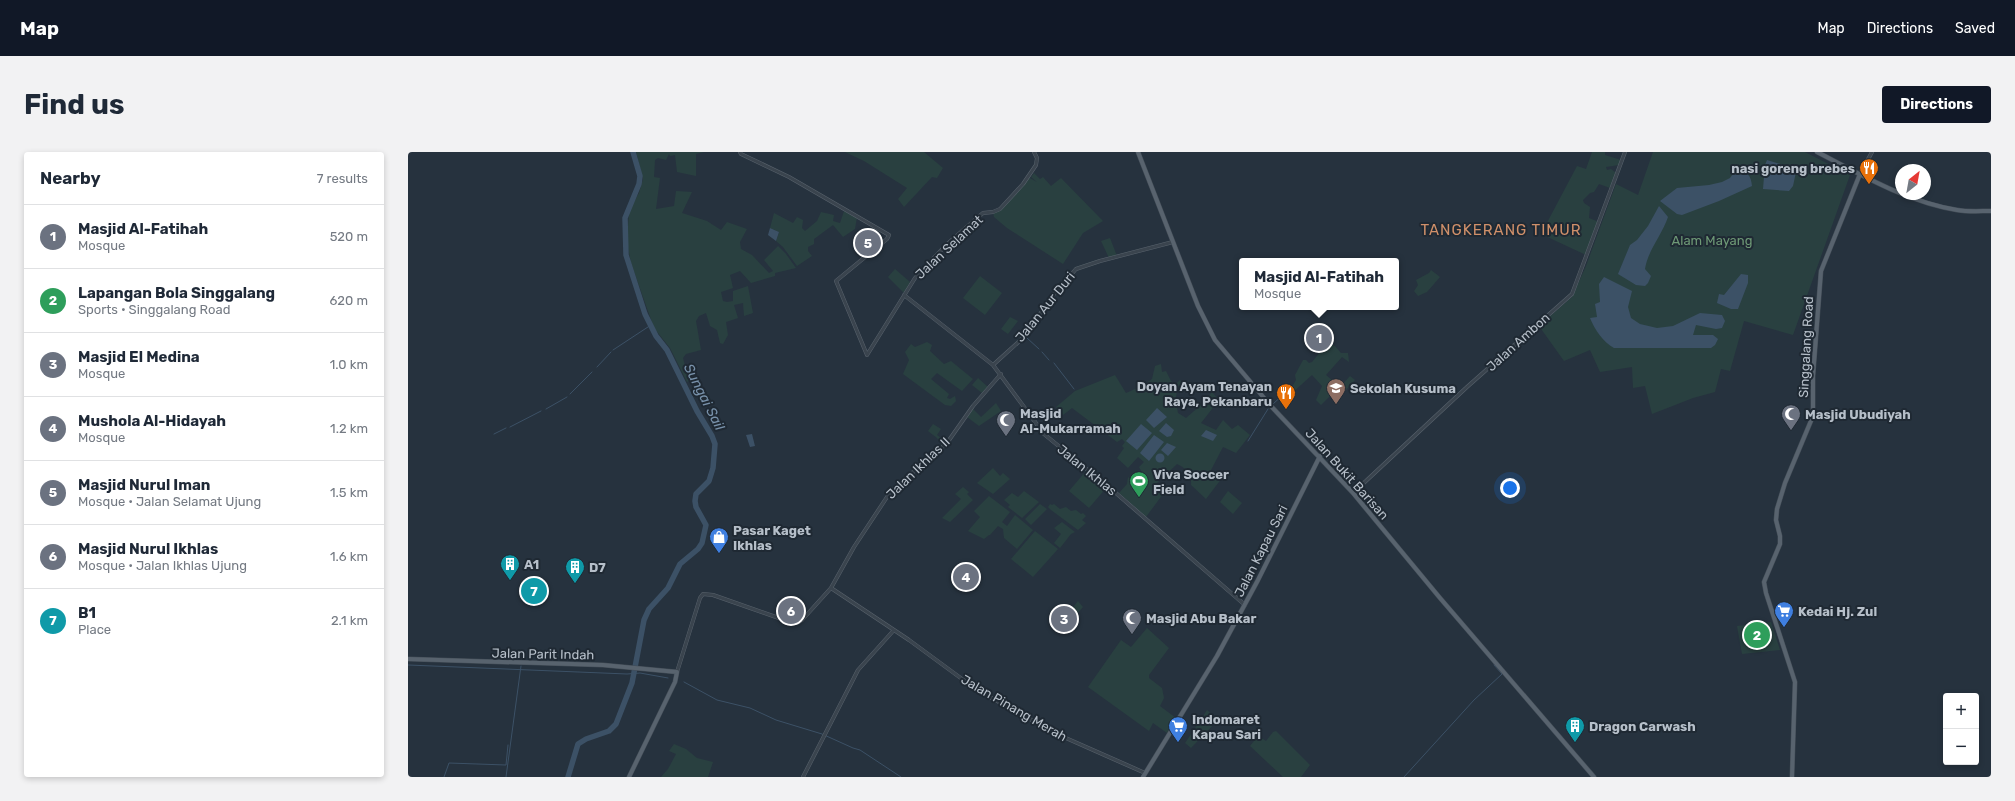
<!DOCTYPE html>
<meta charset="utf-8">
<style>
:root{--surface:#fff;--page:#f2f2f3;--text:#1f2937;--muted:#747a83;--line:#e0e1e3;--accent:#111827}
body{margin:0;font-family:Rubik,sans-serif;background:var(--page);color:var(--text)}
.controls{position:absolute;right:12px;bottom:12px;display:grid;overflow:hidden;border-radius:4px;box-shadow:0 2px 6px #0003}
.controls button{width:36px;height:36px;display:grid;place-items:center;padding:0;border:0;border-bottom:1px solid var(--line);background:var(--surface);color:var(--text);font:20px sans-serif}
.compass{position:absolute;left:1487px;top:12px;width:36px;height:36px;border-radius:50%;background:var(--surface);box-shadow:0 2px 6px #0003;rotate:31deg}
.you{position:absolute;left:1102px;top:336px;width:14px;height:14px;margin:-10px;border:3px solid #fff;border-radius:50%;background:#1a73e8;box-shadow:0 0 0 6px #1a73e833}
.badge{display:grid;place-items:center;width:26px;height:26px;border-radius:50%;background:var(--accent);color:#fff;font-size:13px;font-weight:700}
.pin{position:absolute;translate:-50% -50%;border:2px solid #fff;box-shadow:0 1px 4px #0006}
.popup{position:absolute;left:831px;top:106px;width:160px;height:52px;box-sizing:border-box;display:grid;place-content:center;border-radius:4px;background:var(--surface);filter:drop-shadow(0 1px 3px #0005);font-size:13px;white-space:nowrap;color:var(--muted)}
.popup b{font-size:15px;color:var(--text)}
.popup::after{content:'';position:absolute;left:50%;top:100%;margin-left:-8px;border:8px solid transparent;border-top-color:var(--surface)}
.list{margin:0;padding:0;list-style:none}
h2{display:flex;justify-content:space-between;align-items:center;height:52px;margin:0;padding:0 16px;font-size:17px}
h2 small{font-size:13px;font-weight:400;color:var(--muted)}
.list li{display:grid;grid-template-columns:26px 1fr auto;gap:12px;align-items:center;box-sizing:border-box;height:64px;padding:0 16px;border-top:1px solid var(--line)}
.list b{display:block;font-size:15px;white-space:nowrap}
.list p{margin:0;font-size:13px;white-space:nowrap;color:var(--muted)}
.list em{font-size:13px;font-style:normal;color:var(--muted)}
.map{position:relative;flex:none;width:1583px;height:625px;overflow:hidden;border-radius:4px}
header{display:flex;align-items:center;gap:24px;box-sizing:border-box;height:56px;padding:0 20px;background:var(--accent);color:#fff}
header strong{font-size:19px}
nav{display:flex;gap:22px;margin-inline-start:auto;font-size:14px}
.intro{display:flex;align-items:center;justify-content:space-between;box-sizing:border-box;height:96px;padding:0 24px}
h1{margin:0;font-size:28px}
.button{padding:10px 18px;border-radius:4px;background:var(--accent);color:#fff;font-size:14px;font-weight:700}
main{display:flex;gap:24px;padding:0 24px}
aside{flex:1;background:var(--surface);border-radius:4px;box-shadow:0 2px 6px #0003}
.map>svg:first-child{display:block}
.green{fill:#294040}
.water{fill:#3c5166}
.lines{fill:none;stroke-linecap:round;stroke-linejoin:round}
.stream{stroke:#3c5166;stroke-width:1}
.river{stroke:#3c5166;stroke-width:5.5}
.minor-casing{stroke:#58626c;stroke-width:4}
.major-casing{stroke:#434d57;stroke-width:5}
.minor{stroke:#3a444e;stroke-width:3}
.major{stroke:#58636e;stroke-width:4}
.labels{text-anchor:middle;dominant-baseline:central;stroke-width:4;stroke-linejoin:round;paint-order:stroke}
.poi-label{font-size:13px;font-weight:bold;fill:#b6bfc9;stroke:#1f2933;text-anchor:start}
.park-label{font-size:13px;fill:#6e9976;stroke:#1f2933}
.street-label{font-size:13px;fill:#b6bfc9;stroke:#1f2933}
.water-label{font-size:14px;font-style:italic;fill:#7891aa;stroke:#1f2933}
.quarter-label{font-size:15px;letter-spacing:1px;fill:#d0906a;stroke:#1f2933}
</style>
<header>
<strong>Map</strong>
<nav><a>Map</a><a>Directions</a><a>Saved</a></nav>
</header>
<div class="intro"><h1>Find us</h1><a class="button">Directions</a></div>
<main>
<aside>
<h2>Nearby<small>7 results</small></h2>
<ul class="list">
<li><span class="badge" style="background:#6b7280">1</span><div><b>Masjid Al-Fatihah</b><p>Mosque</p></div><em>520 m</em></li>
<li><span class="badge" style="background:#2e9e5b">2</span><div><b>Lapangan Bola Singgalang</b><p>Sports · Singgalang Road</p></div><em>620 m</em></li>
<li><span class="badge" style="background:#6b7280">3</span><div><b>Masjid El Medina</b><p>Mosque</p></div><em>1.0 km</em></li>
<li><span class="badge" style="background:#6b7280">4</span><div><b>Mushola Al-Hidayah</b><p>Mosque</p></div><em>1.2 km</em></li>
<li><span class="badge" style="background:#6b7280">5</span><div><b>Masjid Nurul Iman</b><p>Mosque · Jalan Selamat Ujung</p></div><em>1.5 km</em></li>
<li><span class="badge" style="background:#6b7280">6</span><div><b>Masjid Nurul Ikhlas</b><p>Mosque · Jalan Ikhlas Ujung</p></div><em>1.6 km</em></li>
<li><span class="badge" style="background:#0f9aa8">7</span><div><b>B1</b><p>Place</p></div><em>2.1 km</em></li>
</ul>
</aside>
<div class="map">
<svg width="1583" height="625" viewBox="0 0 1583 625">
<rect width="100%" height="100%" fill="#26323e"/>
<path class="green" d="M228,0H296L288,2V24L269,20L267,3L262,4L261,2L258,8L250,6L247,8L246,25L252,26L248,57L266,54L268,39L284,40L274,61L299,69L313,78L319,70L339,77L332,90L333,97L344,103L361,121L365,119L356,108L370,94L378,102L388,116L367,121V124L343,131L332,119L322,123L325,136L313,140L315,149L319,150L325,149V139L340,134L345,161L336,164L335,151L326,153L330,166L318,170L320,183L315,192L312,191L309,178L302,174L298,161L291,164L288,169L293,198L278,202L275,206L281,229L279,230L262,196L246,176L223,111L219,91L221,58L231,41L235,27Z
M437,0H516L535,16L529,26L524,25L496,55L490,47L499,36L456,9Z
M1184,0H1197V3L1213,8L1211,13L1198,15L1199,18L1203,17L1208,21L1202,36L1191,32L1186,40L1182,41L1175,48L1176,51L1182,55L1181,66L1191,70L1178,103L1133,82L1169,14L1178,17Z
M1245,0H1397L1442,23L1385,183L1336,169L1322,219L1313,217L1307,240L1285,246L1244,262L1237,234L1225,236L1224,215L1192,220L1182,198L1156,209L1131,174L1164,145L1178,114L1208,32L1230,43Z
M626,21L632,27L635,25L643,34L653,26L695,69L675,81L655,112L599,76L586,65L585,60L592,57L620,25L629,30L623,25Z
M436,59L449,65L447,77L435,85L425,73L406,87V92L400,95V99L404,104L389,114L375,95L368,89L371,80L362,76L366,61L385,71L389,65L395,68L394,76L397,79L409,69L413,60L426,63L425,69L432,71Z
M702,86L709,104L701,106L693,89Z
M487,117L502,130L496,141L480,125Z
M1023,118L1032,125L1019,140L1010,144L1006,139L1010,133L1008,128L1021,121Z
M572,124L594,141L577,163L555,146Z
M602,165L610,169L600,182L593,177Z
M916,189L927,194L933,201H940L941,210L934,205L918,223L932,235L942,224L947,228L928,249L922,244L913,253L908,248L914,234L904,223L883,242L881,240L888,228L887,223L895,208H898L901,211L904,210L913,199Z
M519,190L524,193L522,199L536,212L543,209L565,227L554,239L529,221L523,227L541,242L539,246L542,247L547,244L548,249L543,254L537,253L495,222L501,208L497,200L503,192L507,195Z
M753,212L754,220L758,219L763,229L768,232L772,228L774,231C766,238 768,251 770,261L778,266L793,253L804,240L811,248L793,271L808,278L815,268L824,277L830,273L842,283L828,301L815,295L803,318L814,326L798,347L783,333C784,322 778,316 769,312L748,332L755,342L738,365L711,341L719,332L720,325L734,336L737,326L731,315L736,310L730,305L720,316L709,306L716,296L714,294L717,290L714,287L709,290L664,256L655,263L648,255L667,239L707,223L718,241L734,234L744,227L747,214Z
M570,226L580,235L574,241L564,233Z
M588,251L593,259L571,274L559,265L565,257L573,265Z
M525,272L533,277L529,283L537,289L534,294L529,286L520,279Z
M585,316L592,324L595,321L602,327L585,342L569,331Z
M678,319L699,335L681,356L661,339Z
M555,335L561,340L559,342L565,348L542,370L534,366L553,347L547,342Z
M616,339L631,350L614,366L600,355L602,353L596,348L604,341L610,345Z
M820,339L834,351L825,362L812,350Z
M581,344L602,360L594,370L599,374L607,363L625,378L609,397L596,386L595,377L590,374L582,383H581L576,387L560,379L572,365L566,359Z
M632,352L639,357L623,373L617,367Z
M642,352L644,353L646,352L652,357L658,355L663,359L668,358L673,362L675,361L678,364L674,368L678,371L670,378L643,358L640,355Z
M654,370L667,380L663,382L652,396L646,391L653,382L646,376Z
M627,379L650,397L625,425L603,407Z
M670,449L675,455L668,463L663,458Z
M1363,470L1372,498L1334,502L1329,474Z
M739,476L761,496L741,523V526L754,536L756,546L752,554L768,566L759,581L745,571L741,579L680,535L713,488L723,495Z
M799,558L810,568L783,596L777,591Z
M868,579L902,613L893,625H875L842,594L850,584L858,589L865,580Z
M266,592L278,597L289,606L305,610L300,625H253L260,617L268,602L261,599Z"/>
<path class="water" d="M1359,8L1382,15L1388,20L1385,34L1381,39L1355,37L1357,13Z
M1328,18C1339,19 1343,23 1344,34L1311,49L1274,63L1269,62L1252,49L1269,36L1301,33L1314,30L1322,26Z
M1251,54L1260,65C1254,83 1240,98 1237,117L1243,124L1240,131L1237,134L1228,133L1210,122L1222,93L1229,88L1240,74Z
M362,76L371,80L368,89L360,83Z
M1333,122L1340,123V131L1330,157H1323L1309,151L1311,142L1316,143Z
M1196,125L1224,139L1220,155L1223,166L1232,172L1249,176L1265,174L1292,161L1314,163L1317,169L1314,176L1308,177L1288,173L1285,183H1305L1310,187L1307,193L1303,196H1206C1195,190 1187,178 1182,166L1189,165L1187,152L1192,150L1191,132Z
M749,256L759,265L746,276L738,268Z
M758,271L766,278L763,284L759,285L751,279Z
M733,272L744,281L729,298L718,289Z
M798,278L809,283L805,289L793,284Z
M344,282L347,294L342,295L338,283Z
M746,283L756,290L741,309L732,301Z
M759,291L768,295L760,304L753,298Z
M747.5 306a4.5 4.5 0 1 1 9 0a4.5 4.5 0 1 1-9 0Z"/>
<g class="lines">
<path class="stream" d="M619,186L631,197
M205,198L243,173
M634,200L641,208
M646,211L666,237
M189,215L203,200
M162,242L184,220
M865,252L877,241
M138,257L159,245
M102,275L133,259
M86,282L98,276
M840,289L860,257
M0,513L219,522L232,521L260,526
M276,530L309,548L342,556L368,568L414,582L445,596L452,598L493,625
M36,625L41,611L98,613L100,593
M98,625L113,514
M996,625L1066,548L1094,522L1086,513"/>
<path class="river" d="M160,625L170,592L178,587L201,579L208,572L224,531L236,468L241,457L260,436L272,412L290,397L294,391L298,373L288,355L287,349L288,342L301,329L305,316L307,292L304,284L289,259L259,198L248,184L237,162L218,103L217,66L231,32L232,24L225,0"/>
<g class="minor-casing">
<path id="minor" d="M332,0L333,2L381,25L481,83L479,87L428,129L459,203
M1452,22L1464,0
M496,143L585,213L636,282L709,342L837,453
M459,203L507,126L538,93L575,61L585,60L592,57L615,32L628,13L629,6L626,0
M585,213L616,185L646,142L668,117L692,109L765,90
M945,341L1059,235L1164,142L1217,0
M423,436L501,488L569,538L651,583L737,621
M269,520L292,446L295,442L305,443L385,471H389L394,468L423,436L446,395L483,339L539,291L565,254L593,222
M395,625L450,518L486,478"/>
</g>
<g class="major-casing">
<path id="major" d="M730,0L790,154L807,188L862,253L945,341L1032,446L1186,625
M1409,0C1454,23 1499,50 1549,58C1560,60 1572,59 1583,59
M0,507L195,513L269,520L267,530L221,625
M735,625L809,504L850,428L912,304
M1384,625L1387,530L1358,441L1356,430L1372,392V384L1368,368L1369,357L1377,331L1405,264V224L1413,119L1452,22"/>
</g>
<use href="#minor" class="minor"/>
<use href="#major" class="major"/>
</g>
<defs>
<g id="restaurant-pin" transform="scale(1)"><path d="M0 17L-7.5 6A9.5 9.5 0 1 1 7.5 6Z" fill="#e8710a" stroke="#1f2933"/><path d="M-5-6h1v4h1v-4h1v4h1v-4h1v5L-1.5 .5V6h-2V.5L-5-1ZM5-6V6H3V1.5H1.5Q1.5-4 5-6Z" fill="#fff"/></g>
<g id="school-pin" transform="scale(1)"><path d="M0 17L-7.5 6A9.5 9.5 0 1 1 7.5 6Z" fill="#8d6e63" stroke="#1f2933"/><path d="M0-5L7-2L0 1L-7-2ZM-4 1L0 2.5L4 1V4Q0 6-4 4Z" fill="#fff"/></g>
<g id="mosque-pin" transform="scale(1)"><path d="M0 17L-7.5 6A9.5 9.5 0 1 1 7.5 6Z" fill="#6b7280" stroke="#1f2933"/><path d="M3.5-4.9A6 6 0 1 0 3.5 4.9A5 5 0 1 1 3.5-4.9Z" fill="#fff"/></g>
<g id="stadium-pin" transform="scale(1)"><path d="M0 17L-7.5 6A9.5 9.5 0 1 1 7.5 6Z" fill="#2e9e5b" stroke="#1f2933"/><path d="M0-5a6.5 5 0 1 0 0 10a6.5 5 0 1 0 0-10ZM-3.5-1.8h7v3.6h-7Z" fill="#fff"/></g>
<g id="shop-pin" transform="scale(1)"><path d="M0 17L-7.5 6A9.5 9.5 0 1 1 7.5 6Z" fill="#3f7fe0" stroke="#1f2933"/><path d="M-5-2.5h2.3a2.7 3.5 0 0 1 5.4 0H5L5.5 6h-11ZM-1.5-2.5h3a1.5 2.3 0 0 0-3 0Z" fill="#fff"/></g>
<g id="building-pin" transform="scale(1)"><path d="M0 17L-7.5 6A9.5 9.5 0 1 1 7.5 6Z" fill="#0f9aa8" stroke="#1f2933"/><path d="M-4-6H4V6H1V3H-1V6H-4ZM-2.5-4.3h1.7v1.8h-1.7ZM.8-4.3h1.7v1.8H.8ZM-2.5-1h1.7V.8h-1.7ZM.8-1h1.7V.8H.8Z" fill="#fff"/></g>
<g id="supermarket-pin" transform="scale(1)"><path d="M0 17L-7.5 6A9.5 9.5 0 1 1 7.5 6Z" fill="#3f7fe0" stroke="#1f2933"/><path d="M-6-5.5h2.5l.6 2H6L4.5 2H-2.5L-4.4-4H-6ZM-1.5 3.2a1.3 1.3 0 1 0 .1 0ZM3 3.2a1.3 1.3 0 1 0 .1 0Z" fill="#fff"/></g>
</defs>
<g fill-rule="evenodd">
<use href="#restaurant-pin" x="1461" y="16"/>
<use href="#school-pin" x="928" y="236"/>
<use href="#restaurant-pin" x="878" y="241"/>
<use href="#mosque-pin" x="1383" y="262"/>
<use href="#mosque-pin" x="598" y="268"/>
<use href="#stadium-pin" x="731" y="329"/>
<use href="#shop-pin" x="311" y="385"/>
<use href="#building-pin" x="102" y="412"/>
<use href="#building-pin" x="167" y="415"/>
<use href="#supermarket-pin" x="1376" y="459"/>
<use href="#mosque-pin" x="724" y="466"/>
<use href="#supermarket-pin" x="770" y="574"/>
<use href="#building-pin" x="1167" y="574"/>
</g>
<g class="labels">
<g class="poi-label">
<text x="1447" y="16" text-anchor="end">nasi goreng brebes</text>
<text x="864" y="234" text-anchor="end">Doyan Ayam Tenayan<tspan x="864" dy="15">Raya, Pekanbaru</tspan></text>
<text x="942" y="236">Sekolah Kusuma</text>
<text x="612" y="261">Masjid<tspan x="612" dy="15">Al-Mukarramah</tspan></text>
<text x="1397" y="262">Masjid Ubudiyah</text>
<text x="745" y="322">Viva Soccer<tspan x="745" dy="15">Field</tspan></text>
<text x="325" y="378">Pasar Kaget<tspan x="325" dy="15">Ikhlas</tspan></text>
<text x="116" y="412">A1</text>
<text x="181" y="415">D7</text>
<text x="1390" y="459">Kedai Hj. Zul</text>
<text x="738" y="466">Masjid Abu Bakar</text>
<text x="784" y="567">Indomaret<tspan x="784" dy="15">Kapau Sari</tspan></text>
<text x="1181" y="574">Dragon Carwash</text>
</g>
<g class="park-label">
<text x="1304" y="88">Alam Mayang</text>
</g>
<g class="street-label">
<text transform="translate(541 95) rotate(-43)">Jalan Selamat</text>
<text transform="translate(637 155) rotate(-51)">Jalan Aur Duri</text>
<text transform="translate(1110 190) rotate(-42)">Jalan Ambon</text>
<text transform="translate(1398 195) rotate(-87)">Singgalang Road</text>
<text transform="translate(510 316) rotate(-44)">Jalan Ikhlas II</text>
<text transform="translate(679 318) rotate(39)">Jalan Ikhlas</text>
<text transform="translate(939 322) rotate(48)">Jalan Bukit Barisan</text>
<text transform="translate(853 399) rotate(-63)">Jalan Kapau Sari</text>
<text transform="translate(135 502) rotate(1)">Jalan Parit Indah</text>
<text transform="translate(606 556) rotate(30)">Jalan Pinang Merah</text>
</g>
<g class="water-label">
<text transform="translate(296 245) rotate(63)">Sungai Sail</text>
</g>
<g class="quarter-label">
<text x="1093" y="78">TANGKERANG TIMUR</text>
</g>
</g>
</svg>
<div class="controls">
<button>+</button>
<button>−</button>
</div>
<svg class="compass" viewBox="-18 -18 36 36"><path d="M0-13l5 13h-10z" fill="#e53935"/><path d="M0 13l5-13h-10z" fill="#747a83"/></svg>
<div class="you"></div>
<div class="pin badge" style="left:911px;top:186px;background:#6b7280">1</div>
<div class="popup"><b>Masjid Al-Fatihah</b>Mosque</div>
<div class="pin badge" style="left:1349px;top:483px;background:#2e9e5b">2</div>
<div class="pin badge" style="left:656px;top:467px;background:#6b7280">3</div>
<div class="pin badge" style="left:558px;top:425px;background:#6b7280">4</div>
<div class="pin badge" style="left:460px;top:91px;background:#6b7280">5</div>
<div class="pin badge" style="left:383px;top:459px;background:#6b7280">6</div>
<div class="pin badge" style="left:126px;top:439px;background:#0f9aa8">7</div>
</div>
</main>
